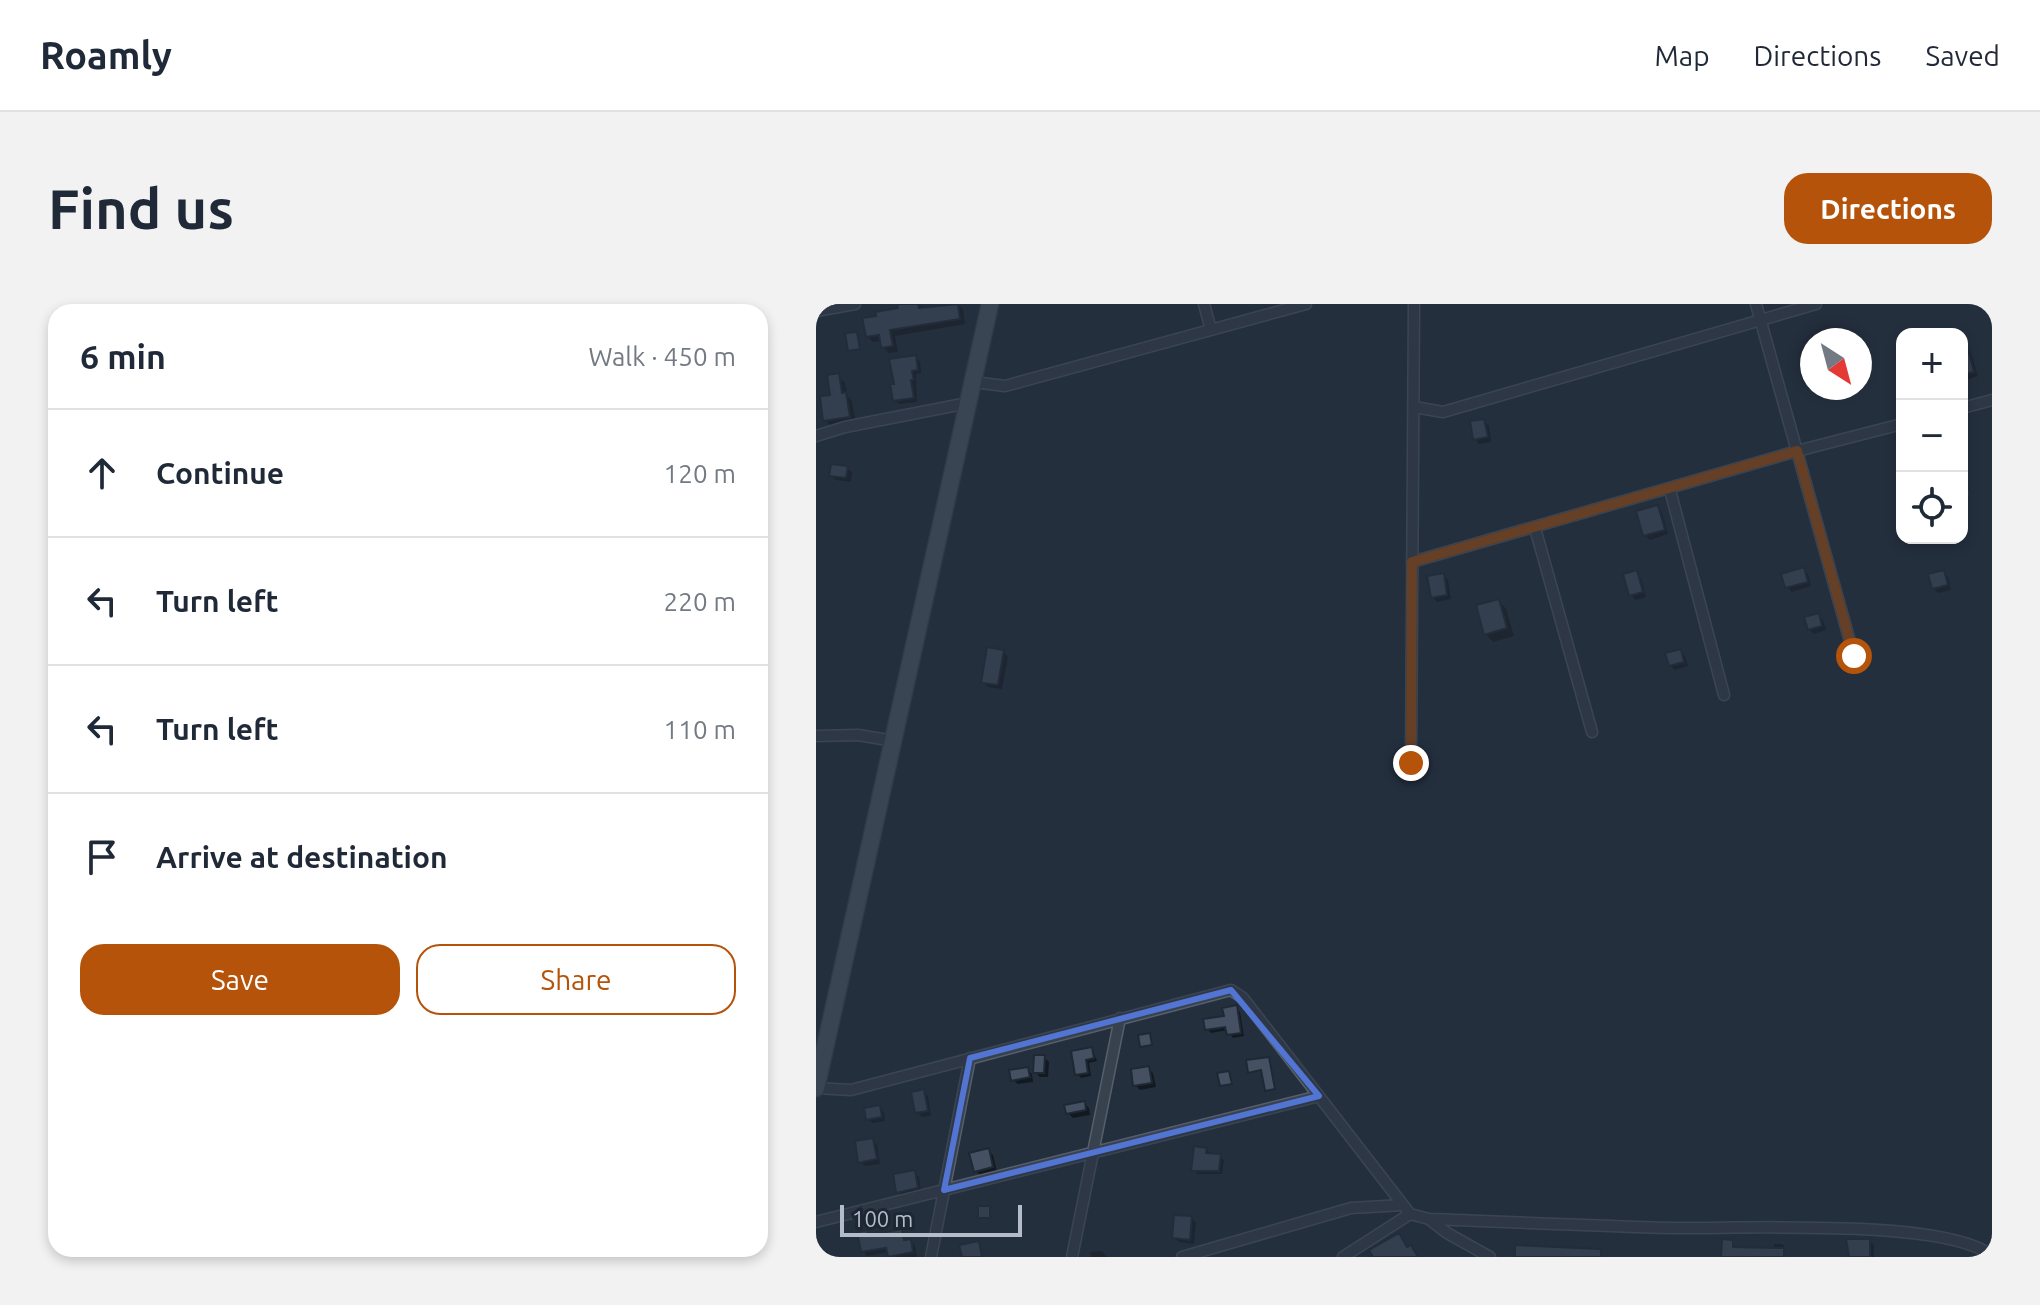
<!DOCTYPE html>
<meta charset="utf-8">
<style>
:root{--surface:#fff;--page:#f2f2f3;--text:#1f2937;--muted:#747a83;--line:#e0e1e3;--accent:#b45309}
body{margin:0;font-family:Ubuntu,sans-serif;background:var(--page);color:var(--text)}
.controls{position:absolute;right:24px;top:24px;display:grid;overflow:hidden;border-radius:16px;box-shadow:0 4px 12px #0003}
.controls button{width:72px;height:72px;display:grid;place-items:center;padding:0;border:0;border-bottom:2px solid var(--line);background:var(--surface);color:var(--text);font:40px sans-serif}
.compass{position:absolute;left:984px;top:24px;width:72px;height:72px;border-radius:50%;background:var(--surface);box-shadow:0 4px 12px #0003;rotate:144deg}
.scale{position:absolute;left:24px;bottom:20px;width:182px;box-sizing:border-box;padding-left:8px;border:4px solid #b4bcc9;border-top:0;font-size:22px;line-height:28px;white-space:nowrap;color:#b4bcc9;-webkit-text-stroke:6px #1d2633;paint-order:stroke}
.stop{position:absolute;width:24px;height:24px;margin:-18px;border:6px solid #b45309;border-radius:50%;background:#fff}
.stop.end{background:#b45309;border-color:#fff;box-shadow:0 2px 8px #0008}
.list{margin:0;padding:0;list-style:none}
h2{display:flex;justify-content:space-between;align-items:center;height:104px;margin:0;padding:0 32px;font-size:34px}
h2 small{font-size:26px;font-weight:400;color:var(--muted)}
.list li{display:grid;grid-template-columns:52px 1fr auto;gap:24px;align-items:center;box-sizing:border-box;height:128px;padding:0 32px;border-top:2px solid var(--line)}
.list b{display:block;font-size:30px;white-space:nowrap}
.list em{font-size:26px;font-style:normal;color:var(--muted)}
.actions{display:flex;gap:16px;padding:24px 32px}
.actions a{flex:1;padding:18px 0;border:2px solid var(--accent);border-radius:24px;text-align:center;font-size:28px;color:var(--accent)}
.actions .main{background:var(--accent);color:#fff}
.icon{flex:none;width:44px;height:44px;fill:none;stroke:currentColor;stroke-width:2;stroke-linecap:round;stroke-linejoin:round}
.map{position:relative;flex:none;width:1176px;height:953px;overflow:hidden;border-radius:24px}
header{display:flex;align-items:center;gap:48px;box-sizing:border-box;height:112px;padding:0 40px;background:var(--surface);border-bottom:2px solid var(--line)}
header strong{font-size:38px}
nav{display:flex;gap:44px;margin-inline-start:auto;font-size:28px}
.intro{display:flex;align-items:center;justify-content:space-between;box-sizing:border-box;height:192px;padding:0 48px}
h1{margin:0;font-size:56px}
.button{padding:20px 36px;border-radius:24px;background:var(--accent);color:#fff;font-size:28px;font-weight:700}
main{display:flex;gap:48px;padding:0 48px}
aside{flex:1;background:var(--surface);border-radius:24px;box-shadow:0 4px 12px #0003}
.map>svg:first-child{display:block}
.shadow{fill:#0007}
.building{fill:#455162;stroke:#1f2835;stroke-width:2}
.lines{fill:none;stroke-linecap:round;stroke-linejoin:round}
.minor-casing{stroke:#565f6c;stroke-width:13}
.primary-casing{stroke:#414a57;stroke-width:19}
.minor{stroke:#38414e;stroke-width:10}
.primary{stroke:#56606e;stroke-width:16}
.route{stroke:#b45309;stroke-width:10}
.marked{fill:none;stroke:#5274d3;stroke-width:6;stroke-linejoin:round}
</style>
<header>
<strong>Roamly</strong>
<nav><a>Map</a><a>Directions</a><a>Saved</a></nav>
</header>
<div class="intro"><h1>Find us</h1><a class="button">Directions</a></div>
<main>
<aside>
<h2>6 min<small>Walk · 450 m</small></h2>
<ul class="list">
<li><svg class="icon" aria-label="ahead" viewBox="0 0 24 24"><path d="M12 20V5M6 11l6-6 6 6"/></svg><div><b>Continue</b></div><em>120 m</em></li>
<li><svg class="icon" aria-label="left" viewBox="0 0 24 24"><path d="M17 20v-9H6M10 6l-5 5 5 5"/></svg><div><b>Turn left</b></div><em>220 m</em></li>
<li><svg class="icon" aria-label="left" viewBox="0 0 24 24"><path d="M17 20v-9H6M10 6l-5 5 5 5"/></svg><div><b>Turn left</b></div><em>110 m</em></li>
<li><svg class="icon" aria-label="arrive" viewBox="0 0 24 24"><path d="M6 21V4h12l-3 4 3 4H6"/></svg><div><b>Arrive at destination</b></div></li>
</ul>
<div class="actions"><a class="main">Save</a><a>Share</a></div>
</aside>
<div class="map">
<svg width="1176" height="953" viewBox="0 0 1176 953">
<rect width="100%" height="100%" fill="#242f3e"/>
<path class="shadow" d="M90,0H103L108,5L141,0L147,5L149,20L79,32L82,48L73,49L67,43L66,37L57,38L51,32Z
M1151,45L1155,49L1162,72L1150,76L1146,72V46Z
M99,53L104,58L105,69L100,70L101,98L83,100L79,96Z
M22,72L29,79L32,93L36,97L40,119L16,123L9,116Z
M668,117L673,122L675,138L663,140L659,135Z
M31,164L36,168L35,178L20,176L15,171Z
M841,203L846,208L852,230L834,236L829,231Z
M987,265L992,270L995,282L976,288L971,283Z
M1127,268L1132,273L1135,286L1122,289L1117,284Z
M820,269L825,274L830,293L820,296L815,291Z
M627,271L632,276L635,295L621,298L617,293Z
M683,297L690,305L698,332L677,338L670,330Z
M1002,311L1007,316L1010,326L998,330L993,325Z
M864,347L869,352L872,362L859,366L854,361Z
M187,348L192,353L186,385L172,383L167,378Z
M420,704L424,708L428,732L417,734L412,726L395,729L391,725Z
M276,745L281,757L273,759L275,772L265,774L261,770Z
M228,753L233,758L232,773H224L219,768Z
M332,764L337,769L340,783L324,786L319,781Z
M211,765L216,770L217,778L202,780L197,776Z
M107,788L112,792L115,812L106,813L101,808Z
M268,799L273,804L274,811L257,814L252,809Z
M63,803L68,808L69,817L57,819L52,815Z
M56,836L61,841L64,860L49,862L44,858Z
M172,846L177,851L181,868L165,872L160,867Z
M390,846L408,856L406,870H381L377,866Z
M98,868L103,873L105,889L86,892L82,888Z
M376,914L380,919L378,940L363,938L358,934Z
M85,927L91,938L95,937L99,942L101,953H75L73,948L51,952L47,947L51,929L55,933Z
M1054,937L1058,941V953H1035Z
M916,938L919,945L958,946V940H966L969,943V953H907Z
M10,947L15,953H0V949Z
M286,947L291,953H275L274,948Z"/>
<path class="building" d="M81,0H102L103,4L142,0L144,15L74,26L77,42L65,44L63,31L50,33L46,14L60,12L59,8L82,4Z
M41,28L44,45L32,47L29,29Z
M1146,34H1149L1158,68L1146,71Z
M100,51L102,66L96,67L98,76H95L98,94L77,97L74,80H78L73,55Z
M23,69L26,89L30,88L34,113L7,117L4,92L14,91L11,71Z
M668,115L672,133L657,136L654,117Z
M15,160L32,162L30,174L13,172Z
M842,201L849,226L827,232L820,207Z
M988,263L992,278L969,284L965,270Z
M821,266L827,288L813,292L807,270Z
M1128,266L1132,281L1116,285L1112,270Z
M628,269L631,291L615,294L611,272Z
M683,295L691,324L668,331L660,301Z
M1003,309L1006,322L992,326L988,313Z
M171,343L188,346L182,381L165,379Z
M865,345L868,358L853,362L849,349Z
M421,701L425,729L411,731L409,723L389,726L387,715L408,712L406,704Z
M334,729L336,741L324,743L322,731Z
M276,743L278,754L270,756L272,769L259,771L255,747Z
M218,751H229L228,769H217Z
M453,753L459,785L449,787L445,766L432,769L430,756Z
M333,762L336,779L317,782L315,765Z
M212,763L214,773L195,777L193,766Z
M413,767L416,780L404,782L401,769Z
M108,785L112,807L99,809L95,788Z
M269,797L270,806L250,810L248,801Z
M64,801L66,813L50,816L48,804Z
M57,834L61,855L42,859L39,837Z
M378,842L391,844L390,849L405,850L403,867H375Z
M173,844L177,863L158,868L153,849Z
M99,866L102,884L80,889L77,870Z
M162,902H174V914H162Z
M358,911L376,912L374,936L356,934Z
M86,925L88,936L95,935L97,948L72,953L70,944L45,948L41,928L52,926V931Z
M583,929L591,943L595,941L602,953H557L553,946Z
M906,935L917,936V943L968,944V953H905Z
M1030,935H1054V953H1033Z
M163,937L166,953H146L143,941Z
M699,941L785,945V953H699Z"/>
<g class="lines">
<g class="minor-casing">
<path id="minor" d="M388,0L395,26
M940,0L1038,352
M0,7L39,0
M157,78L189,82L490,0
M598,103L627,108L1000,0
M1146,104L1176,96
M0,132L29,123L152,99
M854,186L908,391
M1146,188V190
M719,224L776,428
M596,258L981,147L1086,120
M0,432L42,431L78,437
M595,459L598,0
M0,784L35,786L415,686L427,694L594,910L613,915C695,918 776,922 857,924C923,925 1130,914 1176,952
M613,915L631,929L674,953
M0,918L503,792
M115,953L154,754
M256,953L304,714
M366,953L535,904L587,901
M527,953L594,910"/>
</g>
<g class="primary-casing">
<path id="primary" d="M0,784L174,0"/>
</g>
<use href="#minor" class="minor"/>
<use href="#primary" class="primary"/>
</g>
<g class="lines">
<path class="route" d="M595,459L596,258L981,147L1038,352"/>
</g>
<path d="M0 0H1176V953H0ZM415,686L503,792L128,886L154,754Z" fill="#242f3e" fill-opacity=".55" fill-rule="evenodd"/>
<path class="marked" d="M415,686L503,792L128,886L154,754Z"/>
</svg>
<div class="controls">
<button>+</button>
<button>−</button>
<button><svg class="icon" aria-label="locate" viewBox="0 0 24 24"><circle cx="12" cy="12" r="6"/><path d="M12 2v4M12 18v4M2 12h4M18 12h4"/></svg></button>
</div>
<svg class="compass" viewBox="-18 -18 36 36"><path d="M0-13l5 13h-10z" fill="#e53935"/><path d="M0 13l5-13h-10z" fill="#747a83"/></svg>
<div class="scale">100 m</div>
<div class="stop" style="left:1038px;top:352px"></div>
<div class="stop end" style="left:595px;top:459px"></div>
</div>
</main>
